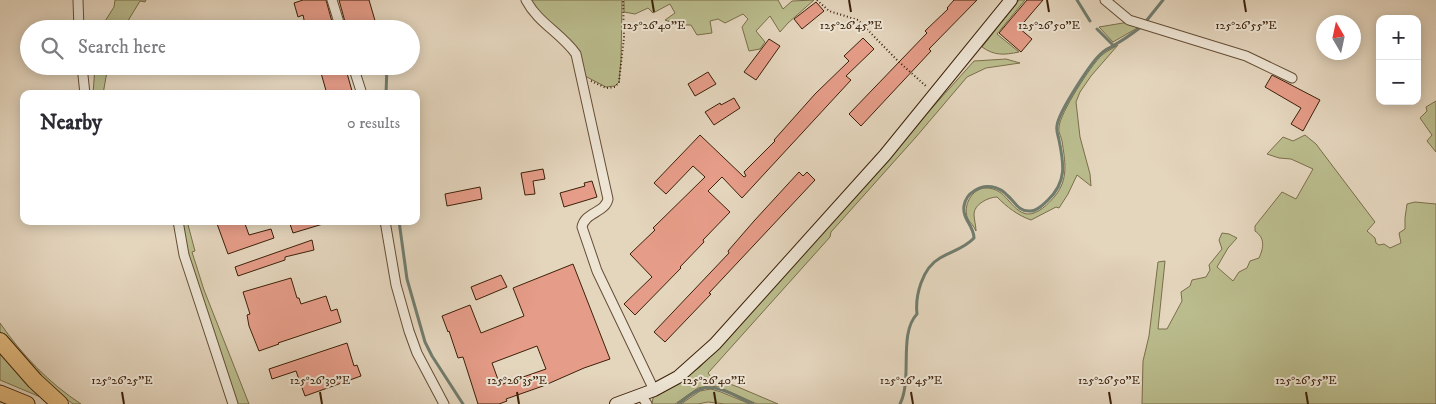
<!DOCTYPE html>
<meta charset="utf-8">
<style>
:root{--surface:#fff;--page:#f7f7f7;--text:#2b2b33;--muted:#7c7c81;--line:#e1e1e2}
body{margin:0;font-family:"IM FELL DW Pica",serif;background:var(--page);color:var(--text)}
.controls{position:absolute;right:15px;top:15px;display:grid;overflow:hidden;border-radius:10px;box-shadow:0 2px 12px #0003}
.controls button{width:45px;height:45px;display:grid;place-items:center;padding:0;border:0;border-bottom:1px solid var(--line);background:var(--surface);color:var(--text);font:25px sans-serif}
.compass{position:absolute;left:1316px;top:15px;width:45px;height:45px;border-radius:50%;background:var(--surface);box-shadow:0 2px 12px #0003;rotate:351deg}
.list{margin:0;padding:0;list-style:none}
h2{display:flex;justify-content:space-between;align-items:center;height:65px;margin:0;padding:0 20px;font-size:21px}
h2 small{font-size:16px;font-weight:400;color:var(--muted)}
.icon{flex:none;width:28px;height:28px;fill:none;stroke:currentColor;stroke-width:2;stroke-linecap:round;stroke-linejoin:round}
.map{position:relative;flex:none;width:1436px;height:404px;overflow:hidden}
.search{position:absolute;background:var(--surface);box-shadow:0 2px 12px #0003;left:20px;top:20px;width:400px;height:55px;display:flex;align-items:center;gap:12px;box-sizing:border-box;padding:0 18px;border-radius:28px;color:var(--muted);font-size:19px}
.panel{position:absolute;background:var(--surface);box-shadow:0 2px 12px #0003;left:20px;top:90px;width:400px;height:135px;border-radius:10px}
.map>svg:first-child{display:block}
.green{fill:#babc8d;stroke:#7b6e4a}
.lines{fill:none;stroke-linecap:round;stroke-linejoin:round}
.stream{stroke:#717c6d;stroke-width:3}
.building{fill:#e59c88;stroke:#3c2108;fill-rule:evenodd}
.street-casing{stroke:#664e35;stroke-width:11}
.secondary-casing{stroke:#3c2108;stroke-width:14}
.primary-casing{stroke:#3c2108;stroke-width:17}
.highway-casing{stroke:#3c2108;stroke-width:18}
.path{stroke:#3c2108;stroke-width:2;stroke-dasharray:1 2.5;stroke-linecap:butt}
.street{stroke:#ede4d4;stroke-width:9}
.secondary{stroke:#ede4d4;stroke-width:12}
.primary{stroke:#e2ba7e;stroke-width:15}
.highway{stroke:#e2ba7e;stroke-width:16}
.ticks{fill:none;stroke:#3c2108;stroke-width:2}
.ticks-label{font-size:12px;text-anchor:middle;fill:#3c2108;stroke:#ede4d4;stroke-width:4;stroke-linejoin:round;paint-order:stroke}
</style>
<div class="map">
<svg width="1436" height="404" viewBox="0 0 1436 404">
<rect width="100%" height="100%" fill="#e4d5bd"/>
<filter id="stains"><feTurbulence type="fractalNoise" baseFrequency=".004" numOctaves="4"/><feColorMatrix values="0 0 0 0 .2 0 0 0 0 .09 0 0 0 0 .02 0 0 0 .5 -.17"/></filter>
<radialGradient id="worn" r=".72"><stop offset=".6" stop-color="#630" stop-opacity="0"/><stop offset="1" stop-color="#630" stop-opacity=".3"/></radialGradient>
<path class="green" d="M115,0H146L145,2L140,1L123,29H100L114,7Z
M528,0H622L621,60L619,82L615,86L606,87L583,75L580,58L545,22Z
M624,0H778L783,9L792,1L814,0L788,23L780,32L770,16L756,31L765,42L760,49L749,51L742,27L748,19L743,14L725,23L718,19L710,21L712,33L697,35L691,25H680L665,20L675,13L670,4L653,13L648,8L635,14L624,12Z
M1019,0H1025L997,34L1019,52C1004,55 995,56 982,47Z
M1129,22L1139,27L1113,42L1099,27Z
M1118,45L1091,76L1080,92L1076,102L1080,137L1090,174L1091,186L1077,175L1068,194L1059,208L1056,207L1031,220C1017,215 1007,207 997,197C989,197 974,204 974,214C974,219 976,226 976,231C974,226 970,223 968,219C962,206 972,188 986,188C1007,188 1010,211 1027,214C1038,215 1049,203 1055,196C1069,179 1065,161 1062,141C1061,136 1058,132 1059,127C1060,113 1091,65 1102,55C1107,51 1113,48 1118,45Z
M1006,59L1020,63L986,68L967,77L916,137L831,232L830,237L708,373L711,377L738,387L778,404H757L719,387L709,386L698,388L675,404H652L653,398L681,381L700,367L974,61Z
M95,66H108L103,94H93Z
M1436,101V152L1427,141L1432,135L1420,118L1427,111L1426,107Z
M1305,135L1316,144L1375,222L1367,231L1375,238L1376,243L1379,245L1384,244L1390,248L1401,243L1399,233L1405,229V218L1407,204L1415,202L1436,204V404H1142L1143,361L1149,336L1158,262L1165,261L1158,329H1167L1182,301L1181,292L1190,286L1192,280L1206,277L1210,270L1209,265L1222,249L1219,240L1222,233L1229,234L1237,238L1228,248L1217,267L1233,281L1239,272L1247,268L1250,261L1259,258C1264,247 1265,238 1255,231V226L1282,192L1296,199L1313,169L1291,159L1279,158L1267,154L1283,137L1293,141Z
M181,221H187L195,251L192,252L204,290L249,404H236L187,253Z
M0,323C22,355 49,383 81,404H73L44,382L0,332Z
M0,351L50,401L0,380Z
M711,389L721,392L750,404H725L708,402L698,404H681L700,391Z"/>
<g class="lines">
<path class="stream" d="M1077,0L1090,21
M1147,20L1163,0
M1097,29L1114,46
M386,94L387,66
M399,221L407,279L425,342L432,356L463,404
M678,404C685,399 692,392 701,389C717,383 739,398 753,404
M900,404C913,378 898,334 917,314C915,296 922,268 940,258C952,251 965,248 974,238C974,226 962,219 964,206C965,200 969,194 974,191C985,183 999,186 1008,196C1015,202 1018,211 1029,211C1036,212 1043,205 1048,200C1067,182 1064,164 1059,140C1058,135 1056,131 1057,126C1058,113 1092,60 1103,52C1106,49 1112,47 1116,44C1125,39 1133,33 1141,27"/>
</g>
<path class="building" d="M303,0H326L334,29H306L303,15L298,17L294,3Z
M339,0H369L376,24L361,29H347Z
M954,0H977L929,49L931,51L861,126L849,114L927,33L925,31L948,9L947,8Z
M1027,0H1043L1019,28L1032,39L1021,52L999,33Z
M816,2L824,11L802,29L794,19Z
M863,38L874,49L846,76L851,80L742,198L722,177L708,191L730,212L703,240L704,242L680,267L681,268L635,315L624,304L652,277L630,254L655,230L653,228L705,177L693,166L666,194L654,183L700,135L744,177L746,176L744,172L775,141L774,140L815,94L849,61L844,56Z
M769,39L780,46L756,80L744,72Z
M319,66H345L352,91L342,94H327Z
M708,72L716,84L695,96L688,84Z
M1272,75L1320,100L1303,131L1291,124L1301,108L1265,87Z
M734,98L740,108L714,125L705,112L720,103L721,105Z
M543,169L545,179L533,181L535,194L525,195L521,173Z
M799,172L803,176L807,172L815,180L709,293L711,294L665,342L654,332L729,253L728,251L754,221Z
M592,181L597,197L564,207L560,193L585,186L584,183Z
M480,187L482,199L447,206L445,194Z
M216,221H244L249,235L271,229L274,238L228,254Z
M289,221H323V224L293,233Z
M312,240L314,250L285,257V260L238,276L235,267Z
M573,264L610,359L584,368L543,386L506,399L507,401L499,404H478L463,357L458,358L449,331L448,332L442,316L470,305L481,333L524,316L513,288ZM537,346L546,369L500,385L492,363Z
M501,275L507,287L476,300L471,287Z
M291,278L297,298H299L301,304L326,296L331,311L337,309L341,322L278,343L279,344L259,351L249,326L247,315L250,314L243,292Z
M347,343L354,366L357,365L361,376L305,396L296,371L272,379L269,369Z"/>
<g class="lines">
<g class="street-casing">
<path id="street" d="M78,0L79,29
M332,0L341,29
M526,0C538,23 561,33 576,54L608,199C605,213 585,212 582,227L597,271L654,390
M1105,0L1129,20L1246,56L1292,78
M82,66L85,94
M353,66L362,94
M178,221L184,255L233,404
M385,221L396,285L409,331L417,353L444,404
M641,395L647,404"/>
</g>
<g class="secondary-casing">
<path id="secondary" d="M616,404L654,390L678,377L715,344L885,155L1011,0"/>
</g>
<g class="primary-casing">
<path id="primary" d="M0,393L27,404"/>
</g>
<g class="highway-casing">
<path id="highway" d="M0,341L35,381L60,404"/>
</g>
<path class="path" d="M817,0L829,11L858,20L899,62L927,87
M591,81L606,88L615,87L619,82L624,37L623,0"/>
<use href="#street" class="street"/>
<use href="#secondary" class="secondary"/>
<use href="#primary" class="primary"/>
<use href="#highway" class="highway"/>
</g>
<path class="ticks" d="M652,0L654,12M849,0L851,12M1047,0L1049,12M1244,0L1246,12M122,392L124,404M320,392L322,404M517,392L519,404M714,392L716,404M911,392L913,404M1109,392L1111,404M1306,392L1308,404"/>
<g class="ticks-label">
<text x="654" y="29">125°26'40"E</text>
<text x="851" y="29">125°26'45"E</text>
<text x="1049" y="29">125°26'50"E</text>
<text x="1246" y="29">125°26'55"E</text>
<text x="122" y="384">125°26'25"E</text>
<text x="320" y="384">125°26'30"E</text>
<text x="517" y="384">125°26'35"E</text>
<text x="714" y="384">125°26'40"E</text>
<text x="911" y="384">125°26'45"E</text>
<text x="1109" y="384">125°26'50"E</text>
<text x="1306" y="384">125°26'55"E</text>
</g>
<rect width="100%" height="100%" filter="url(#stains)"/>
<rect width="100%" height="100%" fill="url(#worn)"/>
</svg>
<div class="controls">
<button>+</button>
<button>−</button>
</div>
<svg class="compass" viewBox="-18 -18 36 36"><path d="M0-13l5 13h-10z" fill="#e53935"/><path d="M0 13l5-13h-10z" fill="#7c7c81"/></svg>
<div class="search"><svg class="icon" aria-label="search" viewBox="0 0 24 24"><circle cx="10" cy="10" r="6"/><path d="M15 15l6 6"/></svg>Search here</div>
<section class="panel">
<h2>Nearby<small>0 results</small></h2>
<ul class="list">
</ul>
</section>
</div>
